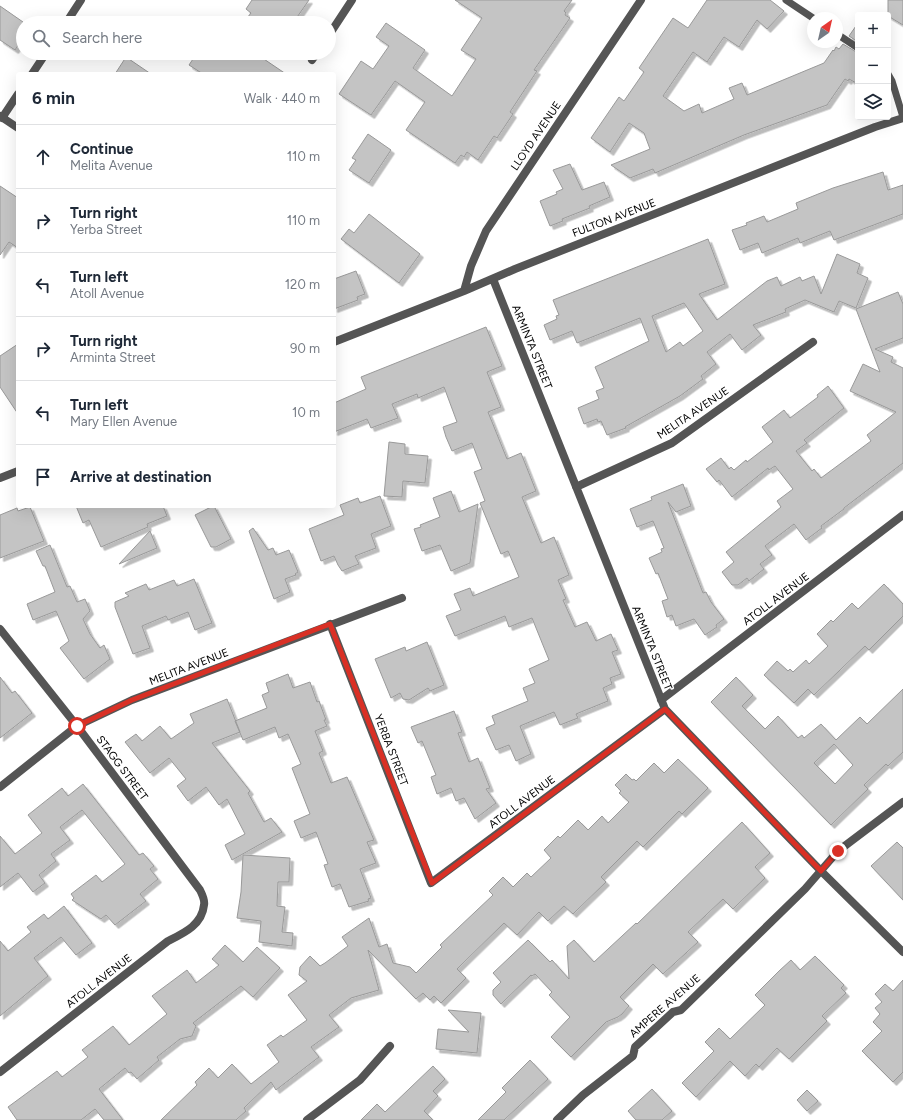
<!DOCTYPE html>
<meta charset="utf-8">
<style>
:root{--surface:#fff;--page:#f2f2f3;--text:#1f2937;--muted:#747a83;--line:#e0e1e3}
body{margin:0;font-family:Figtree,sans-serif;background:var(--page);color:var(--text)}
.controls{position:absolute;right:12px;top:12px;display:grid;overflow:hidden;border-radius:4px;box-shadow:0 4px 16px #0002}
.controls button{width:36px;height:36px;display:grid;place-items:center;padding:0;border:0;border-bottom:1px solid var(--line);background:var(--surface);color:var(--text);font:20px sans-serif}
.compass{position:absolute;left:807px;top:12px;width:36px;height:36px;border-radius:50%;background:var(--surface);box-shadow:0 4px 16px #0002;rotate:34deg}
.stop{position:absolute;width:12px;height:12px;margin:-9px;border:3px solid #d93025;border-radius:50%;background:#fff}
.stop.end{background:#d93025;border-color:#fff;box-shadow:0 1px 4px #0008}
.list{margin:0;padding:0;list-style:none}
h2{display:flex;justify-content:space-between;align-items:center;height:52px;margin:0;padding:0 16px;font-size:17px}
h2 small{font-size:13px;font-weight:400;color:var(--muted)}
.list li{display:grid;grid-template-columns:26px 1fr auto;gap:12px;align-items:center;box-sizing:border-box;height:64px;padding:0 16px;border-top:1px solid var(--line)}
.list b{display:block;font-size:15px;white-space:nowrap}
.list p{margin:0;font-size:13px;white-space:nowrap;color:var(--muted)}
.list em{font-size:13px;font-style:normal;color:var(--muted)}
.icon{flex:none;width:22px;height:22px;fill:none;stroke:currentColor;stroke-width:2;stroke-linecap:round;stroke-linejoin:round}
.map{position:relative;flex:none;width:903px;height:1120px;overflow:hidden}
.search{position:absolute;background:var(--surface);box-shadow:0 4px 16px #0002;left:16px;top:16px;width:320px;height:44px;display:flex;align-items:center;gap:10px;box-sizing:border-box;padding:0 14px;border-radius:22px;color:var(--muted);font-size:15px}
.panel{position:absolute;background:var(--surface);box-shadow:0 4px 16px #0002;left:16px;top:72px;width:320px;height:436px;border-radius:4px}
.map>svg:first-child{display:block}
.building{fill:#c4c4c4;stroke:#999;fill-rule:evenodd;filter:url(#shadow)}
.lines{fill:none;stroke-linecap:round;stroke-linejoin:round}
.lane{stroke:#555;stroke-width:7}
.street{stroke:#555;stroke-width:8}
.route{stroke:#d93025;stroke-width:5}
.labels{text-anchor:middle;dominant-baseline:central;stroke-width:3;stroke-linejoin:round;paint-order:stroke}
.street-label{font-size:11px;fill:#000;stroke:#fff}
</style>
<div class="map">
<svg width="903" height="1120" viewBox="0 0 903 1120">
<defs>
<filter id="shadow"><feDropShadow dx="3.5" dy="3.5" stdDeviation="0" flood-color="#0004"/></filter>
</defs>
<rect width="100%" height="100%" fill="#fff"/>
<path class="building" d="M252,0H309L293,23H243L251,13L246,9Z
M455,0H572L564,11L566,13L565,15L570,18L534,70L537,71L510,112L513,114L497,138L494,136L478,160L467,152L464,157L461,155L455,163L406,130L425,102L395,81L371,115L339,94L361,61L373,69L389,46L376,37L386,23L425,50L413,68L452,96L476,59L461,50L482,18Z
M707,0H770L784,11L767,29L757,20L739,47L724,37L707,62L693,52L663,96L684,111L699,104L702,113L734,99L729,88L742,83L747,95L824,63L833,50L834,51L836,47L839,49L843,44L858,53V84L849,79L848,81L845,79L827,105L744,135L655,173L653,169L630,178L611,165L650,149L644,133L629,123L610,152L591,138L619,97L624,101L644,72L639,68L673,18L688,28Z
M888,0H903V25L888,16Z
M0,6L23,22V38L15,50L0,40Z
M858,23V42L849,36Z
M197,53H255L286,74H203L189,65Z
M126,57L151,74H115Z
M368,134L391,150L369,183L349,170L356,160L352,158Z
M570,164L582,190L604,182L610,197L589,206L590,208L562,219L563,221L550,226L540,201L557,194L556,192L563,189L553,170Z
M883,172L888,190L903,185V214L834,240L830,231L800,243L798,238L762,253L758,243L740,250L732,230L747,225L746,223L764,216L767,222L798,209L796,203L833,188Z
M0,186L18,198V248L9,242L0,255Z
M369,214L420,254L399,283L341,239L349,229L354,233Z
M708,239L725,284L699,294L717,320L767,281L777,277L781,286L800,277L802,281L814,276L821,294L837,254L860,264L857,273L868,278L856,308L839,301L834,312L805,300L785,309L786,312L753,325L761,335L742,350L730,334L707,352L716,364L701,376L703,379L680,396L625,427L626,428L607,435L601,421L598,422L597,419L584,424L578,408L599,399L596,391L604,388L595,367L649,341L640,318L577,343L572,331L550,340L544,325L557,319L556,316L559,315L553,300ZM684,303L703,331L683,346L680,342L666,352L652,316Z
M356,271L365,294L357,297L358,300L334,309V279Z
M898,292L903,304V338L875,349L893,357L891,362L903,368V463L844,508V509L821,526L822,528L806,540L794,524L765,546L772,555L760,564L764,569L749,581L747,578L738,585H732L722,572L734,562L726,552L781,507L777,501L793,489L775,466L769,470L768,468L732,497L719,480L717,482L706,469L721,458L729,469L731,467L734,470L746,460L747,462L773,442L762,427L784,410L790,418L818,397L817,395L828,386L844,408L804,440L807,443L796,451L812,471L814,469L821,478L871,441L867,435L896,412L850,391L863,364L880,372L856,309Z
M486,327L502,366L487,372L501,407L488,412L507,459L521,453L536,491L522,497L541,543L554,537L569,575L558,580L566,599L563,600L575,627L587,622L596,641L611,634L618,650L612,652L621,674L610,678L612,684L603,688L608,701L576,714L578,718L560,725L554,712L520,726L531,754L516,761L509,745L496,750L486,728L495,724L492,716L528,701L523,688L535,683L529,669L549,660L532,618L509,627L505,616L455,636L446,616L461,610L454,594L470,588L473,596L519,577L508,551L501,554L480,503L485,501L474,472L482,469L472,443L452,451L446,437L443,427L457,422L444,387L418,398L417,394L392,404L398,418L371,428L367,419L334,432V403L366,389L361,377Z
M18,344V414L0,387V356Z
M389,442L405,444V454L428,456L425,483L403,481L402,497L384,496Z
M683,484L691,506L676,512L668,502L703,593L706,592L711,602L724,619L716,625L717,627L705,635L694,619L676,626L672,615L667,617L662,601L668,599L658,573L656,574L649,558L662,552L661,549L664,548L653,521L637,527L630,509L652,500L651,497Z
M451,491L459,512L478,504L470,563L451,571L440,545L422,551L414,529L421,527L420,525L440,517L433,498Z
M380,496L391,526L371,534L376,548L355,556L359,564L342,571L338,565L334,556L321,561L309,529L344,515L340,505L358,498L360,503Z
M76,506H163L167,516L147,524L148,527L101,547L89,520L83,523Z
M213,506H214L231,539L216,547H211L195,515Z
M30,507L44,541L0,558V515L17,508L18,511Z
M253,528L268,550L273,548L276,555L289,550L298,572L295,574L296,575L285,579L290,592L274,599L249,531Z
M150,531L157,548L119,564Z
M50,545L67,587L70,586L77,602L85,599L90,611L83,619L90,634L100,648L104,645L110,659L84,679L60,648L69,641L56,611L33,620L27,604L55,592L45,566H43L36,551Z
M194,579L212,623L195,630L188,612L168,620L166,616L142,626L150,648L133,654L115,607V602L129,596L125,593L146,584L149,590L174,580L177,586Z
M884,584L903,604V616L869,650L865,646L814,695L808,689L794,703L764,675L777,661L788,671L790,669L793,672L806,660L809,664L828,646L817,634L831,620L833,622L852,603L858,609Z
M427,642L444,685L430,691L428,688L409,700L403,699L400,693L391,698L375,659L405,647L406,651Z
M288,674L293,688L310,682L317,702L319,701L326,720H324L327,726L315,731L323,751L319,753L331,783L347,777L374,840L367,842L376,863L360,869L371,898L368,899L369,901L349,907L340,884L332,887L324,865L328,864L316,832L301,838L294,821L310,814L292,768L301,764L288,734L279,738L275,727L243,740L235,721L267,708L262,695L269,692L266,683Z
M0,677L12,693L15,691L32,713L0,738Z
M736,677L753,695L742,706L765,729L778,716L798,738L802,735L804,738L821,724L836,740L860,717L867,724L903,689V752L888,766L886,764L864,785L868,789L831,825L711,702ZM834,744L853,765L835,784L814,763Z
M227,699L240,732L212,743L250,791L248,793L264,822L271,818L282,832L232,860L225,845L245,834L227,799L219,805L206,787L188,801L177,786L186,779L169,758L150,773L125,742L136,734L142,741L160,726L171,739L194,723L190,714Z
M454,711L462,732L458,733L469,762L478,758L490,788L486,789L496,803L475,819L464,798L456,801L451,788L437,794L431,777L436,775L422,741L418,743L411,727Z
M678,759L708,788L682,814L679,811L643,847L637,841L601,877L606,882L573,914L564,906L548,921L539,912L517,935L504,923L457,969L466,978L441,1003L434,996L430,1000L423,993L416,999L368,950L379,990L351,998L329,1015L339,1027L311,1047L319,1057L276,1090L271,1082L244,1108L246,1111L236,1120H161L197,1085L195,1082L209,1068L218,1078L232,1064L251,1084L279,1062L267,1045L281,1035L283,1037L307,1020L288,995L307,981L299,975L300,967L310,956L320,966L325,963L348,946L342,937L369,918L379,947L387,944L393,963L410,967L416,973L442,947L440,945L493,895L489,891L503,877L513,887L527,873L531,877L551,858L544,850L558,836L560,838L578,820L588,830L602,816L608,823L629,802L619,793L621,791L615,785L626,774L632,780L634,779L636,781L654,763L664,773Z
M83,784L139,855L143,853L154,866L150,869L158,879L140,894L146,901L115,925L106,915L101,919L72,900L74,898L71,894L96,875L102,882L125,864L82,810L60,827L70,840L51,854L56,861L39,875L45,883L33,892L18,873L0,887V836L15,854L42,833L28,815L62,788L68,796Z
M742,822L770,853L755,867L765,878L733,909L723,899L688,932L698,942L663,974L653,964L620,997L629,1006L622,1014L618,1017L606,1022L571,1057L551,1037L570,1017L549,995L552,992L535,974L532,976L531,975L501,1004L493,995V990L501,982L493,973L528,940L550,962L552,960L569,979L567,946L574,940L594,962L636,923L637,924Z
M897,842L903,848V900L871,866Z
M243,855L290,858L289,882H278L277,906L285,907L282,932L293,933L292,946L259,942L261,921L237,918L241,892Z
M64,906L92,943L76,955L61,937L34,958L48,976L0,1016V941L8,951L31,932L27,927L44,914L48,919Z
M225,945L243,962L257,947L280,968L253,997L241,986L193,1023L196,1026L192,1036L180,1039L157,1057L159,1060L137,1079L131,1072L129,1073L125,1068L99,1089L123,1120H104L95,1109L81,1120H17L8,1107L57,1071L62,1077L88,1057L82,1050L113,1026L129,1045L167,1014L152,996L187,970L196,983L219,965L212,959Z
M815,956L844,985L841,988L846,993L822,1016L827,1021L789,1059L777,1048L759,1067L756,1064L745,1076L730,1061L696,1097L682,1083L714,1051L705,1042L719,1028L730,1039L765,1005L755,995L779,971L791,960L800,970Z
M903,980V1072L893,1082L862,1051L882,1031L873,1022L880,1014L875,1008L882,1002L875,994L885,984L893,991Z
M448,1010L481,1013L477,1053L436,1049L438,1029L469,1032Z
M530,1060L548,1079L504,1120H478L506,1092L502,1088Z
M433,1066L445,1079L433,1091L438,1096L424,1111L433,1120H361L377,1104L385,1112Z
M652,1089L672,1111L662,1120H636L628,1111Z
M807,1090L818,1101L807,1111L797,1100Z"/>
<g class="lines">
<path class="lane" d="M786,0L813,18
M837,34L858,48
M888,74L892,81L903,117"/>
<path class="street" d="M66,23L81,0
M329,35L352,0
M312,60L317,53
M32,74L46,53
M0,116L18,128
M2,118L18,94
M493,279L665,709L821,871L903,952
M464,291L471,266L486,231L641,0
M334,342L464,291L515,269L875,127L903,118
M0,478L18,471
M576,487L672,443L813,342
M330,624L431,883L665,709
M0,629L77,726L200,890C202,894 205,901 204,905C202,925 184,933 168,941L0,1072
M661,700L903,515
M0,787L77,726L132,700L402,598
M307,1120L360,1080L390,1046
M557,1120L583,1095L633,1056L635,1047L673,1012L681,1010L805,889L838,851L903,802"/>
</g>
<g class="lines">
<path class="route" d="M77,726L132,700L330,624L432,883L665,709L821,871L838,851"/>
</g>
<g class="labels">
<g class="street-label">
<text transform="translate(536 136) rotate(-56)">LLOYD AVENUE</text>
<text transform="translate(614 218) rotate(-21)">FULTON AVENUE</text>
<text transform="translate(532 347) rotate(68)">ARMINTA STREET</text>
<text transform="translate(693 413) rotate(-34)">MELITA AVENUE</text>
<text transform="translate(776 599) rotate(-37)">ATOLL AVENUE</text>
<text transform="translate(652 648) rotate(68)">ARMINTA STREET</text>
<text transform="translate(189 667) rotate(-21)">MELITA AVENUE</text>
<text transform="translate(391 750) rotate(69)">YERBA STREET</text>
<text transform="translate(122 768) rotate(53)">STAGG STREET</text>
<text transform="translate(522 802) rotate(-37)">ATOLL AVENUE</text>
<text transform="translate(99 981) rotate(-38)">ATOLL AVENUE</text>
<text transform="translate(665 1006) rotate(-41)">AMPERE AVENUE</text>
</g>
</g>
</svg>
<div class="controls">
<button>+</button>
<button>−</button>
<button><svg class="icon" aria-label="layers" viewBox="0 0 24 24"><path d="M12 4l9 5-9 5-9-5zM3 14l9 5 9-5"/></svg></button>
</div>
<svg class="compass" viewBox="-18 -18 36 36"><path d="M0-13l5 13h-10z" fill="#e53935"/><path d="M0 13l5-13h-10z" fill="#747a83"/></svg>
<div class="stop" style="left:77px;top:726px"></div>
<div class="stop end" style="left:838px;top:851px"></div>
<div class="search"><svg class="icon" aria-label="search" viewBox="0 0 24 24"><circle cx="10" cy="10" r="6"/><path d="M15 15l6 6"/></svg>Search here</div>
<section class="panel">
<h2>6 min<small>Walk · 440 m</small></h2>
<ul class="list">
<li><svg class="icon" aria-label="ahead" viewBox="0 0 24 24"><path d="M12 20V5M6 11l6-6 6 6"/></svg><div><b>Continue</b><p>Melita Avenue</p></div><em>110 m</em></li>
<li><svg class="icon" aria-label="right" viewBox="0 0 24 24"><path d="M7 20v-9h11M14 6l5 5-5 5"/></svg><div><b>Turn right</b><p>Yerba Street</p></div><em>110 m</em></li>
<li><svg class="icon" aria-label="left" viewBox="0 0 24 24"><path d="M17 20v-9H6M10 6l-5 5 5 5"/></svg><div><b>Turn left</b><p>Atoll Avenue</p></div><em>120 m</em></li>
<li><svg class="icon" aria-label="right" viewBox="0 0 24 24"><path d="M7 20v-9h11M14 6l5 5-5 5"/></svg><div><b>Turn right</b><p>Arminta Street</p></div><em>90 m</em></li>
<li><svg class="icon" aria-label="left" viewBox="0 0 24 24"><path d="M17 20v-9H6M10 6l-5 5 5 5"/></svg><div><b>Turn left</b><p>Mary Ellen Avenue</p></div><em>10 m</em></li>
<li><svg class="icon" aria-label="arrive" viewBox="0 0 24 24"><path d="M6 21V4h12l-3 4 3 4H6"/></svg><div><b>Arrive at destination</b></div></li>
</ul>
</section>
</div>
